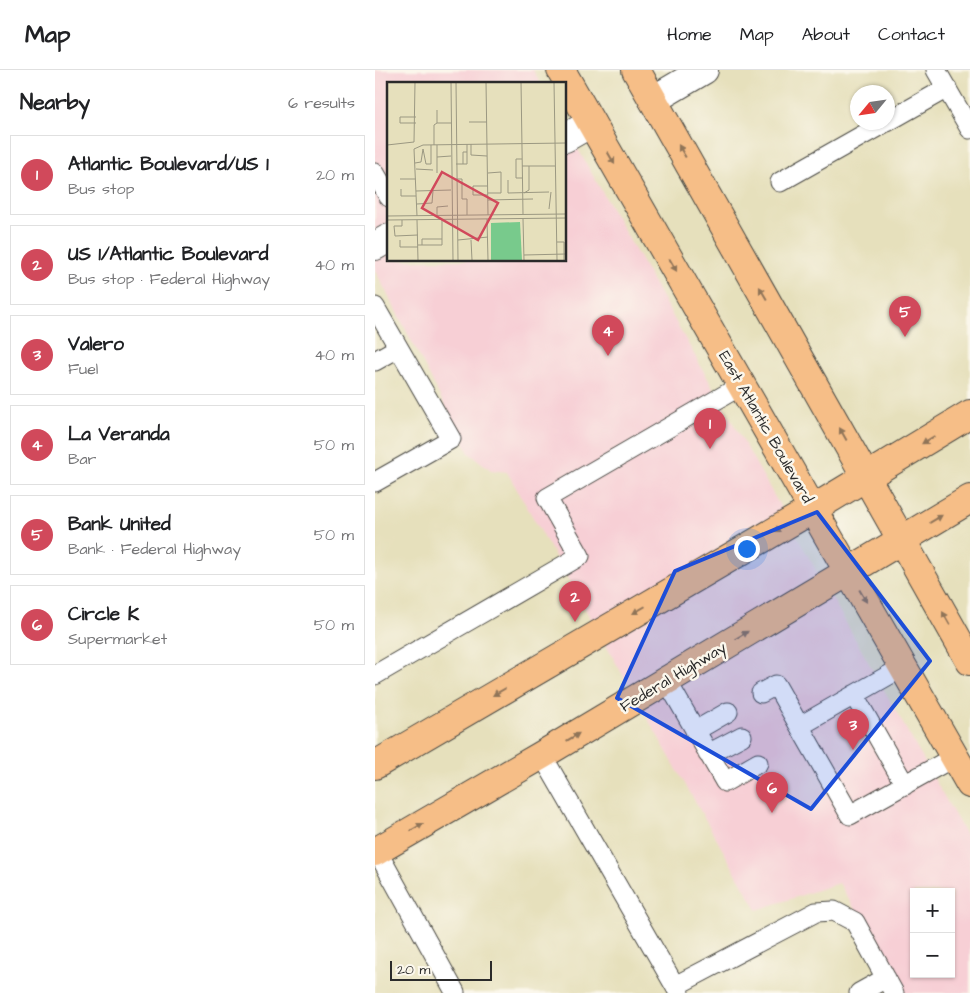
<!DOCTYPE html>
<meta charset="utf-8">
<style>
:root{--surface:#fff;--page:#f6f6f6;--text:#202124;--muted:#757577;--line:#e0e0e0;--accent:#d1495b}
body{margin:0;font-family:"Architects Daughter",sans-serif;background:var(--page);color:var(--text)}
.controls{position:absolute;right:15px;bottom:15px;display:grid;overflow:hidden;border-radius:0px;box-shadow:0 1px 4px #0004}
.controls button{width:45px;height:45px;display:grid;place-items:center;padding:0;border:0;border-bottom:1px solid var(--line);background:var(--surface);color:var(--text);font:25px sans-serif}
.compass{position:absolute;left:475px;top:15px;width:45px;height:45px;border-radius:50%;background:var(--surface);box-shadow:0 1px 4px #0004;rotate:241deg}
.scale{position:absolute;left:15px;bottom:12px;width:102px;box-sizing:border-box;padding-left:5px;border:2px solid #2b2b2b;border-top:0;font-size:14px;line-height:18px;white-space:nowrap;color:#2b2b2b;-webkit-text-stroke:4px #fbf7ec;paint-order:stroke}
.you{position:absolute;left:371px;top:478px;width:18px;height:18px;margin:-12px;border:4px solid #fff;border-radius:50%;background:#1a73e8;box-shadow:0 0 0 8px #1a73e833}
.badge{display:grid;place-items:center;width:32px;height:32px;border-radius:50%;background:var(--accent);color:#fff;font-size:16px;font-weight:700}
.pin{position:absolute;translate:-50% -41px;filter:drop-shadow(0 1px 2px #0008)}
.pin::after{content:'';position:absolute;top:26px;width:18px;height:15px;background:inherit;clip-path:polygon(0 0,100% 0,50% 100%)}
.list{margin:0;padding:0;list-style:none}
h2{display:flex;justify-content:space-between;align-items:center;height:65px;margin:0;padding:0 20px;font-size:21px}
h2 small{font-size:16px;font-weight:400;color:var(--muted)}
.list li{display:grid;grid-template-columns:32px 1fr auto;gap:15px;align-items:center;box-sizing:border-box;height:80px;margin:0 10px 10px;padding:0 10px;border:1px solid var(--line);border-radius:0px}
.list b{display:block;font-size:19px;white-space:nowrap}
.list p{margin:0;font-size:16px;white-space:nowrap;color:var(--muted)}
.list em{font-size:16px;font-style:normal;color:var(--muted)}
.map{position:relative;flex:none;width:595px;height:923px;overflow:hidden}
header{display:flex;align-items:center;gap:30px;box-sizing:border-box;height:70px;padding:0 25px;background:var(--surface);border-bottom:1px solid var(--line)}
header strong{font-size:24px}
nav{display:flex;gap:28px;margin-inline-start:auto;font-size:18px}
main{display:flex}
aside{flex:1;background:var(--surface)}
.map>svg:first-child{display:block}
.built{fill:#f7cfd5;fill-rule:evenodd}
.lines{fill:none;stroke-linecap:round;stroke-linejoin:round}
.lane-casing{stroke:#474641;stroke-width:21}
.street-casing{stroke:#474641;stroke-width:30}
.primary-casing{stroke:#474641;stroke-width:30}
.lane{stroke:#fff;stroke-width:19}
.street{stroke:#fff;stroke-width:28}
.primary{stroke:#f6be87;stroke-width:28}
.oneway{fill:#907459}
.marked{fill:#1d4ed8;fill-opacity:0.2;stroke:#1d4ed8;stroke-width:4;stroke-linejoin:round}
.labels{text-anchor:middle;dominant-baseline:central;stroke-width:5;stroke-linejoin:round;paint-order:stroke}
.street-label{font-size:16px;fill:#2b2b2b;stroke:#fbf7ec}
.inset-road{fill:none;stroke:#9b9882;stroke-width:1}
.view{fill:#d1495b;fill-opacity:0.15;stroke:#d1495b;stroke-width:2.5}
.inset-edge{fill:none;stroke:#2b2b2b;stroke-width:2.5}
</style>
<header>
<strong>Map</strong>
<nav><a>Home</a><a>Map</a><a>About</a><a>Contact</a></nav>
</header>
<main>
<aside>
<h2>Nearby<small>6 results</small></h2>
<ul class="list">
<li><span class="badge">1</span><div><b>Atlantic Boulevard/US 1</b><p>Bus stop</p></div><em>20 m</em></li>
<li><span class="badge">2</span><div><b>US 1/Atlantic Boulevard</b><p>Bus stop · Federal Highway</p></div><em>40 m</em></li>
<li><span class="badge">3</span><div><b>Valero</b><p>Fuel</p></div><em>40 m</em></li>
<li><span class="badge">4</span><div><b>La Veranda</b><p>Bar</p></div><em>50 m</em></li>
<li><span class="badge">5</span><div><b>Bank United</b><p>Bank · Federal Highway</p></div><em>50 m</em></li>
<li><span class="badge">6</span><div><b>Circle K</b><p>Supermarket</p></div><em>50 m</em></li>
</ul>
</aside>
<div class="map">
<svg width="595" height="923" viewBox="0 0 595 923">
<rect width="100%" height="100%" fill="#fbf7ec"/>
<filter id="ink" filterUnits="userSpaceOnUse"><feTurbulence type="fractalNoise" baseFrequency=".02" numOctaves="2"/><feDisplacementMap in="SourceGraphic" scale="10" xChannelSelector="R" yChannelSelector="G"/><feConvolveMatrix kernelMatrix="1 2 1 2 8 2 1 2 1" color-interpolation-filters="sRGB"/></filter>
<filter id="wash" filterUnits="userSpaceOnUse"><feTurbulence type="fractalNoise" baseFrequency=".0096" numOctaves="4" result="noise"/><feDisplacementMap in="SourceGraphic" scale="20" xChannelSelector="R" yChannelSelector="G"/><feGaussianBlur stdDeviation="1.12" result="paint"/><feColorMatrix in="noise" values="0 0 0 0 0 0 0 0 0 0 0 0 0 0 0 0 0 1.4 0 .05"/><feComposite in="paint" operator="in"/></filter>
<g filter="url(#wash)">
<rect width="100%" height="100%" fill="#e6e0bc"/>
<path class="built" d="M0,0H158L166,14H14V190H190V56L595,772V923H530L464,813L382,840L132,402L116,400L94,383L0,200ZM539,822H576V904H539Z"/>
</g>
<g filter="url(#ink)">
<g class="lines">
<g class="lane-casing">
<path id="lane" d="M561,0L595,59
M512,52L572,18
M0,103L14,127
M405,112L511,52
M0,237L76,369L0,412
M0,291L23,278
M0,605L205,486L172,428L367,315
M292,611L350,712L383,693
M386,623L401,615L475,745L579,687
M479,625L530,715
M425,656L528,597
M320,661L353,642
M333,684L367,666
M167,685L304,923
M2,781L80,922
M300,916L441,842L459,841L480,852L519,923
M484,923L511,908"/>
</g>
<g class="street-casing">
<path id="street" d="M278,30L329,0
M190,68L216,53
M0,176L14,168"/>
</g>
<g class="primary-casing">
<path id="primary" d="M186,0L595,714
M261,0L595,591
M0,695L438,439L595,344
M0,782L167,685L595,429"/>
</g>
<use href="#lane" class="lane"/>
<use href="#street" class="street"/>
<use href="#primary" class="primary"/>
</g>
<defs><path id="oneway-solid" d="M-6-.8H1V-3.2L6.5 0L1 3.2V.8H-6Z" transform="scale(1.25)"/></defs>
<g class="oneway">
<use href="#oneway-solid" transform="translate(307 81) rotate(-120)"/>
<use href="#oneway-solid" transform="translate(236 88) rotate(60)"/>
<use href="#oneway-solid" transform="translate(298 195) rotate(60)"/>
<use href="#oneway-solid" transform="translate(388 223) rotate(-120)"/>
<use href="#oneway-solid" transform="translate(468 364) rotate(-119)"/>
<use href="#oneway-solid" transform="translate(553 370) rotate(149)"/>
<use href="#oneway-solid" transform="translate(561 449) rotate(-31)"/>
<use href="#oneway-solid" transform="translate(405 458) rotate(150)"/>
<use href="#oneway-solid" transform="translate(488 526) rotate(60)"/>
<use href="#oneway-solid" transform="translate(264 540) rotate(150)"/>
<use href="#oneway-solid" transform="translate(571 548) rotate(-119)"/>
<use href="#oneway-solid" transform="translate(367 565) rotate(-31)"/>
<use href="#oneway-solid" transform="translate(124 622) rotate(150)"/>
<use href="#oneway-solid" transform="translate(198 667) rotate(-31)"/>
<use href="#oneway-solid" transform="translate(42 757) rotate(-30)"/>
</g>
</g>
<path class="marked" d="M442,442L555,591L436,739L242,628L300,501Z"/>
<g class="labels">
<g class="street-label">
<text transform="translate(391 357) rotate(60)">East Atlantic Boulevard</text>
<text transform="translate(298 607) rotate(-31)">Federal Highway</text>
</g>
</g>
<g transform="translate(12 12)">
<rect width="179" height="179" fill="#e6e0bc"/>
<path d="M133,140L135,178H104V141Z" fill="#78ca8c"/>
<path class="inset-road" d="M64,0L66,178M69,0L71,178M99,0L101,133M134,0L136,132M167,0L170,178M50,28V41H64M29,35H13V41H29M82,40H100M84,62V73L100,74M0,63L27,60L28,0M47,63V43L50,41M50,63V75L64,74M27,67L36,63L179,61M27,67L30,134M50,75V91M135,77H129V96H135M28,81L34,80L36,67L39,82H44V63M69,82H80V70M76,82V70H80V62M135,84H168M29,87L46,88M101,91L114,90V111H101M13,97H29M69,97H75V117H80V133M121,98V111L162,110M101,104H86V113H101M14,107V114H29M29,109L64,108M137,111L142,108V84M101,118L146,117M30,122L45,121L46,109M162,127L164,110M50,133V125L61,124M0,134L179,132M100,137L101,178M136,137L137,178M0,138L179,136M15,138V144H7L8,154L31,153M30,138L31,178M13,158V165H31M71,158L101,155M84,158L85,178M170,160H177V178M31,163H55V138M35,163V157H55M137,173L179,172"/>
<path class="view" d="M55,90L111,121L91,158L35,126Z"/>
<rect width="179" height="179" class="inset-edge"/>
</g>
</svg>
<div class="controls">
<button>+</button>
<button>−</button>
</div>
<svg class="compass" viewBox="-18 -18 36 36"><path d="M0-13l5 13h-10z" fill="#e53935"/><path d="M0 13l5-13h-10z" fill="#757577"/></svg>
<div class="scale">20 m</div>
<div class="you"></div>
<div class="pin badge" style="left:335px;top:379px">1</div>
<div class="pin badge" style="left:200px;top:552px">2</div>
<div class="pin badge" style="left:478px;top:680px">3</div>
<div class="pin badge" style="left:233px;top:286px">4</div>
<div class="pin badge" style="left:530px;top:267px">5</div>
<div class="pin badge" style="left:397px;top:743px">6</div>
</div>
</main>
